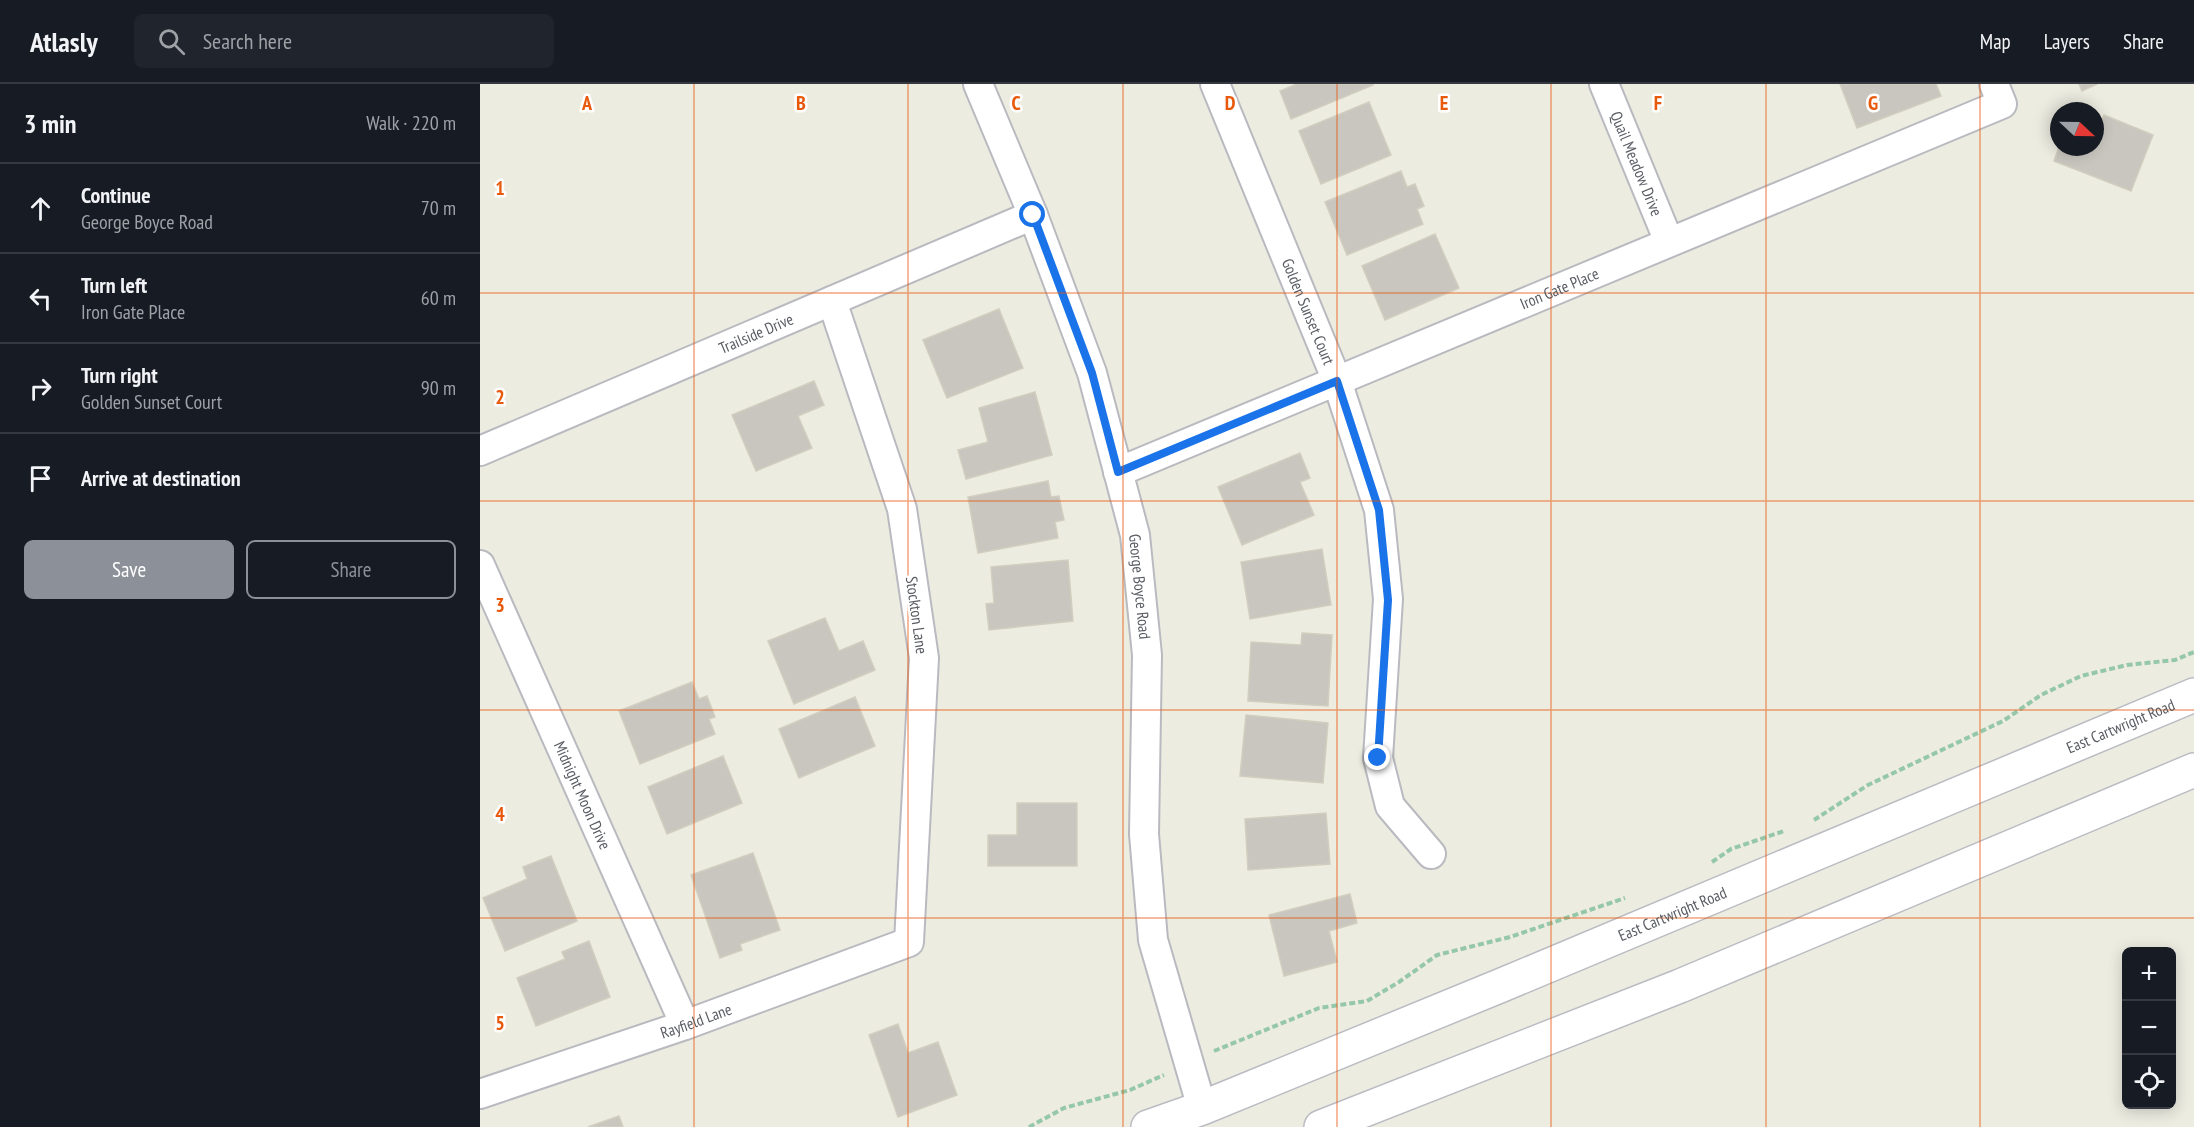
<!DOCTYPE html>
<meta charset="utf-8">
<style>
:root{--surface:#171b24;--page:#20242c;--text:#f1f3f6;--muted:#9ea1a6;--line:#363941;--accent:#8c9099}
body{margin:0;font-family:"PT Sans Narrow",sans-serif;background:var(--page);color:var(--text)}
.controls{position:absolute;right:18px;bottom:18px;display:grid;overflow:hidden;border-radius:9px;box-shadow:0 3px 15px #0003}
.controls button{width:54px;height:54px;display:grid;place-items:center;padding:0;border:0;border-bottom:2px solid var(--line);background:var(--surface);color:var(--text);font:30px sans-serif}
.compass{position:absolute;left:1570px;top:18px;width:54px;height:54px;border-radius:50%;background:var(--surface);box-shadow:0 3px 15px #0003;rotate:112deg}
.stop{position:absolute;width:18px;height:18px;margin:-14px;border:4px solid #1a73e8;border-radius:50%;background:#fff}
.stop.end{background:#1a73e8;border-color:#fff;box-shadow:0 2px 6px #0008}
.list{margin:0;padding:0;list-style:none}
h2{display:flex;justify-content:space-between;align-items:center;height:78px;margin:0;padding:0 24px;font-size:26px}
h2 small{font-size:20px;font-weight:400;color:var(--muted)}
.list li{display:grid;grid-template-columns:39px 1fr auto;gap:18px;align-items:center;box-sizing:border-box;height:90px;padding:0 24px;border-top:2px solid var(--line)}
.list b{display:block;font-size:22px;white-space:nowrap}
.list p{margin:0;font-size:20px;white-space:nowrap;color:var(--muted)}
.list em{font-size:20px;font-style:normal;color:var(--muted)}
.actions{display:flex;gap:12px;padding:18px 24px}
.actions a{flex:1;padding:14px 0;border:2px solid var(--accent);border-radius:9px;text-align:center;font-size:21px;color:var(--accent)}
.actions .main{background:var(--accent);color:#fff}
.icon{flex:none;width:33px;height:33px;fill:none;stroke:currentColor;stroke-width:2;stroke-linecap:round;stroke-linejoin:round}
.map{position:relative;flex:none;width:1714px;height:1043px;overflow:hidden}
header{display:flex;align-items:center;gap:36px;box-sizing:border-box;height:84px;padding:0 30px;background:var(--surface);border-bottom:2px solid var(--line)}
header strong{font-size:28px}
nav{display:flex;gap:33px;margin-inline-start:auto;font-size:21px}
.search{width:420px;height:54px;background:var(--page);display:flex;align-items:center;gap:15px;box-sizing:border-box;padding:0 21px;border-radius:9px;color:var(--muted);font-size:22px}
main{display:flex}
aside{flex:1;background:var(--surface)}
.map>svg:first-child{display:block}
.building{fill:#c8c6be;stroke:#d2cebf;stroke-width:1.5}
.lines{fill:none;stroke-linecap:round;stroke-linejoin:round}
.minor-casing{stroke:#b9bac0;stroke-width:32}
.secondary-casing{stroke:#babcc3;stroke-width:36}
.path{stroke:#95c7a9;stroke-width:4;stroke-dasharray:6 3;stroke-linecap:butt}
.minor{stroke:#fff;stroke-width:28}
.secondary{stroke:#fff;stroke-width:33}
.route{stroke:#1a73e8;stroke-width:8}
.grid{fill:none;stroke:#e8590c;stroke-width:1.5;stroke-opacity:0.55}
.labels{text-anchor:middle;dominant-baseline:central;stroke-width:5;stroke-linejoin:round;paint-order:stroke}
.street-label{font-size:16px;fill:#595c62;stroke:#fff}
.grid-label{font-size:20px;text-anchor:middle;font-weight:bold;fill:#e8590c;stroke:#fff;stroke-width:5;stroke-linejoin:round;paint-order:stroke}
</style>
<header>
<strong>Atlasly</strong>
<div class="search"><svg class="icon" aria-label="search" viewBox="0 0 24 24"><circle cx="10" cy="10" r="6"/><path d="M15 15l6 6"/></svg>Search here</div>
<nav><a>Map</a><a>Layers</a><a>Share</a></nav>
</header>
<main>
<aside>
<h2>3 min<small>Walk · 220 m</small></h2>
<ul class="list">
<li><svg class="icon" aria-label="ahead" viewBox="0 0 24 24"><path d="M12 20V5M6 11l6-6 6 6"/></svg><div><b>Continue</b><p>George Boyce Road</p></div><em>70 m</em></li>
<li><svg class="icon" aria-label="left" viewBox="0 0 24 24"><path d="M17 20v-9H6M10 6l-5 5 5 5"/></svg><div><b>Turn left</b><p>Iron Gate Place</p></div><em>60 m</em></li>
<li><svg class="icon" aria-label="right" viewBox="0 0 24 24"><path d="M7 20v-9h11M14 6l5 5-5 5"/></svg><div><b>Turn right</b><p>Golden Sunset Court</p></div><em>90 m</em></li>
<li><svg class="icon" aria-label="arrive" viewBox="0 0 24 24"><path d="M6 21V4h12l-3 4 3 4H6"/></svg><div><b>Arrive at destination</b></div></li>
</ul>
<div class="actions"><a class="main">Save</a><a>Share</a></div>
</aside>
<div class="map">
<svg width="1714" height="1043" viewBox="0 0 1714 1043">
<rect width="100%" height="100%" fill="#edece1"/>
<path class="building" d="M817,0H893V1L811,35L800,7Z
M1360,0H1456L1461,12L1377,44Z
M1599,0H1617L1602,7Z
M889,18L911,71L841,100L819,47Z
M1624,31L1673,51L1651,107L1574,77L1579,63H1615V54Z
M921,87L927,103L935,100L944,122L937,125L943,140L867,171L845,118Z
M955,150L979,204L905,236L882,182Z
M519,225L543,284L467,314L443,256Z
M334,297L344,321L318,332L332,364L276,387L252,331Z
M555,308L572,371L486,395L478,366L508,358L499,324Z
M820,369L830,394L820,398L834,431L762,461L738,403Z
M568,397L571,413L579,412L584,436L575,438L578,454L498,469L488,413Z
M842,465L851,521L770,535L761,478Z
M588,476L593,537L509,546L506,520L514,519L511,483Z
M345,534L359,567L383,557L395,586L314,620L288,557Z
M822,549L852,551L848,622L768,617L771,558L821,561Z
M212,598L219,615L227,612L235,633L229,635L235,650L160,680L139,627Z
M375,613L395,662L319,694L299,645Z
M766,631L848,639L843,699L760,692Z
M243,672L262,719L187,750L168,703Z
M537,719H597V782H508V751H537Z
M846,729L850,780L768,786L765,735Z
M273,769L300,846L260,860L262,866L240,874L211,791Z
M71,772L97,837L25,867L3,814L47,795L43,783Z
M870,810L877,839L849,847L857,878L804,892L789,831Z
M109,857L130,913L56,942L37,894L85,875L82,868Z
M418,940L428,969L458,958L477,1011L418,1033L389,951Z
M139,1032L143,1043H108Z"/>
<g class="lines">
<g class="minor-casing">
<g id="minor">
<path id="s1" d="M498,0L553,131L612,289L655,451L667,571L664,750L673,856L722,1024"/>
<path id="s2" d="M735,0L857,297L899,426L908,515L898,674L910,722L951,770"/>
<path id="s3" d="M1124,0L1189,158"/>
<path id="s4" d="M0,367L553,131"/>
<path id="s5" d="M638,388L1522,20L1514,0"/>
<path id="s6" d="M0,481L205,941"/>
<path id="s7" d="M0,1010L205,941L429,858L444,574L422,425L352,217"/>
</g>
</g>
<g class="secondary-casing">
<g id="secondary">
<path id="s8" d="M668,1043L722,1024L1022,901L1714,611"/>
<path d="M841,1043L1200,902L1714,686"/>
</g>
</g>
<path class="path" d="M1334,736L1388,701L1523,637L1561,611L1601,592L1647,581L1695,576L1714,568
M1232,778L1251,765L1304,747
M734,967L839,924L887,917L919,898L957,871L1030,853L1145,814
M549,1043L584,1024L650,1006L684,991"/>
<use href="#minor" class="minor"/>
<use href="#secondary" class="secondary"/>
</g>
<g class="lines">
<path class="route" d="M553,131L612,289L638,388L857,297L899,426L908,516L898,674"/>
</g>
<path class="grid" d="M214,0V1043M428,0V1043M643,0V1043M857,0V1043M1071,0V1043M1286,0V1043M1500,0V1043M0,209H1714M0,417H1714M0,626H1714M0,834H1714"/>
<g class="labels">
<g class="street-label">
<text stroke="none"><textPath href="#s3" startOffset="86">Quail Meadow Drive</textPath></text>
<text stroke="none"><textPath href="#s5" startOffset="478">Iron Gate Place</textPath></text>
<text stroke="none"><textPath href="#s2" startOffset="246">Golden Sunset Court</textPath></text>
<text stroke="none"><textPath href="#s4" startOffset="300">Trailside Drive</textPath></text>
<text stroke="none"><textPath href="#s1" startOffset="530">George Boyce Road</textPath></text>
<text transform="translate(437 531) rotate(82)">Stockton Lane</text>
<text stroke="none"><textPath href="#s8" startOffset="1052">East Cartwright Road</textPath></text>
<text stroke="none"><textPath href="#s6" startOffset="252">Midnight Moon Drive</textPath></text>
<text stroke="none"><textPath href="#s8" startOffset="566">East Cartwright Road</textPath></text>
<text stroke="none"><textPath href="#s7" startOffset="228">Rayfield Lane</textPath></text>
</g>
</g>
<g class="grid-label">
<text x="107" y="26">A</text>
<text x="321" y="26">B</text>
<text x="536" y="26">C</text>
<text x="750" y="26">D</text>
<text x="964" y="26">E</text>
<text x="1178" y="26">F</text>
<text x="1393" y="26">G</text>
<text x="20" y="111">1</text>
<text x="20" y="320">2</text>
<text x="20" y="528">3</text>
<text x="20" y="737">4</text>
<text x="20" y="946">5</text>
</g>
</svg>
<div class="controls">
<button>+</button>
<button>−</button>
<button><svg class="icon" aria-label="locate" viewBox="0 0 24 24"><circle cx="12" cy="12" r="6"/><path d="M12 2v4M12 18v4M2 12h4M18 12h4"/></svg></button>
</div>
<svg class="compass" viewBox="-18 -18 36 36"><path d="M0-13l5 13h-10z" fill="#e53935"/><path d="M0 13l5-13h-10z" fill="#9ea1a6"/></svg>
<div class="stop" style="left:553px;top:131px"></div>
<div class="stop end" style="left:898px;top:674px"></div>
</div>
</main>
